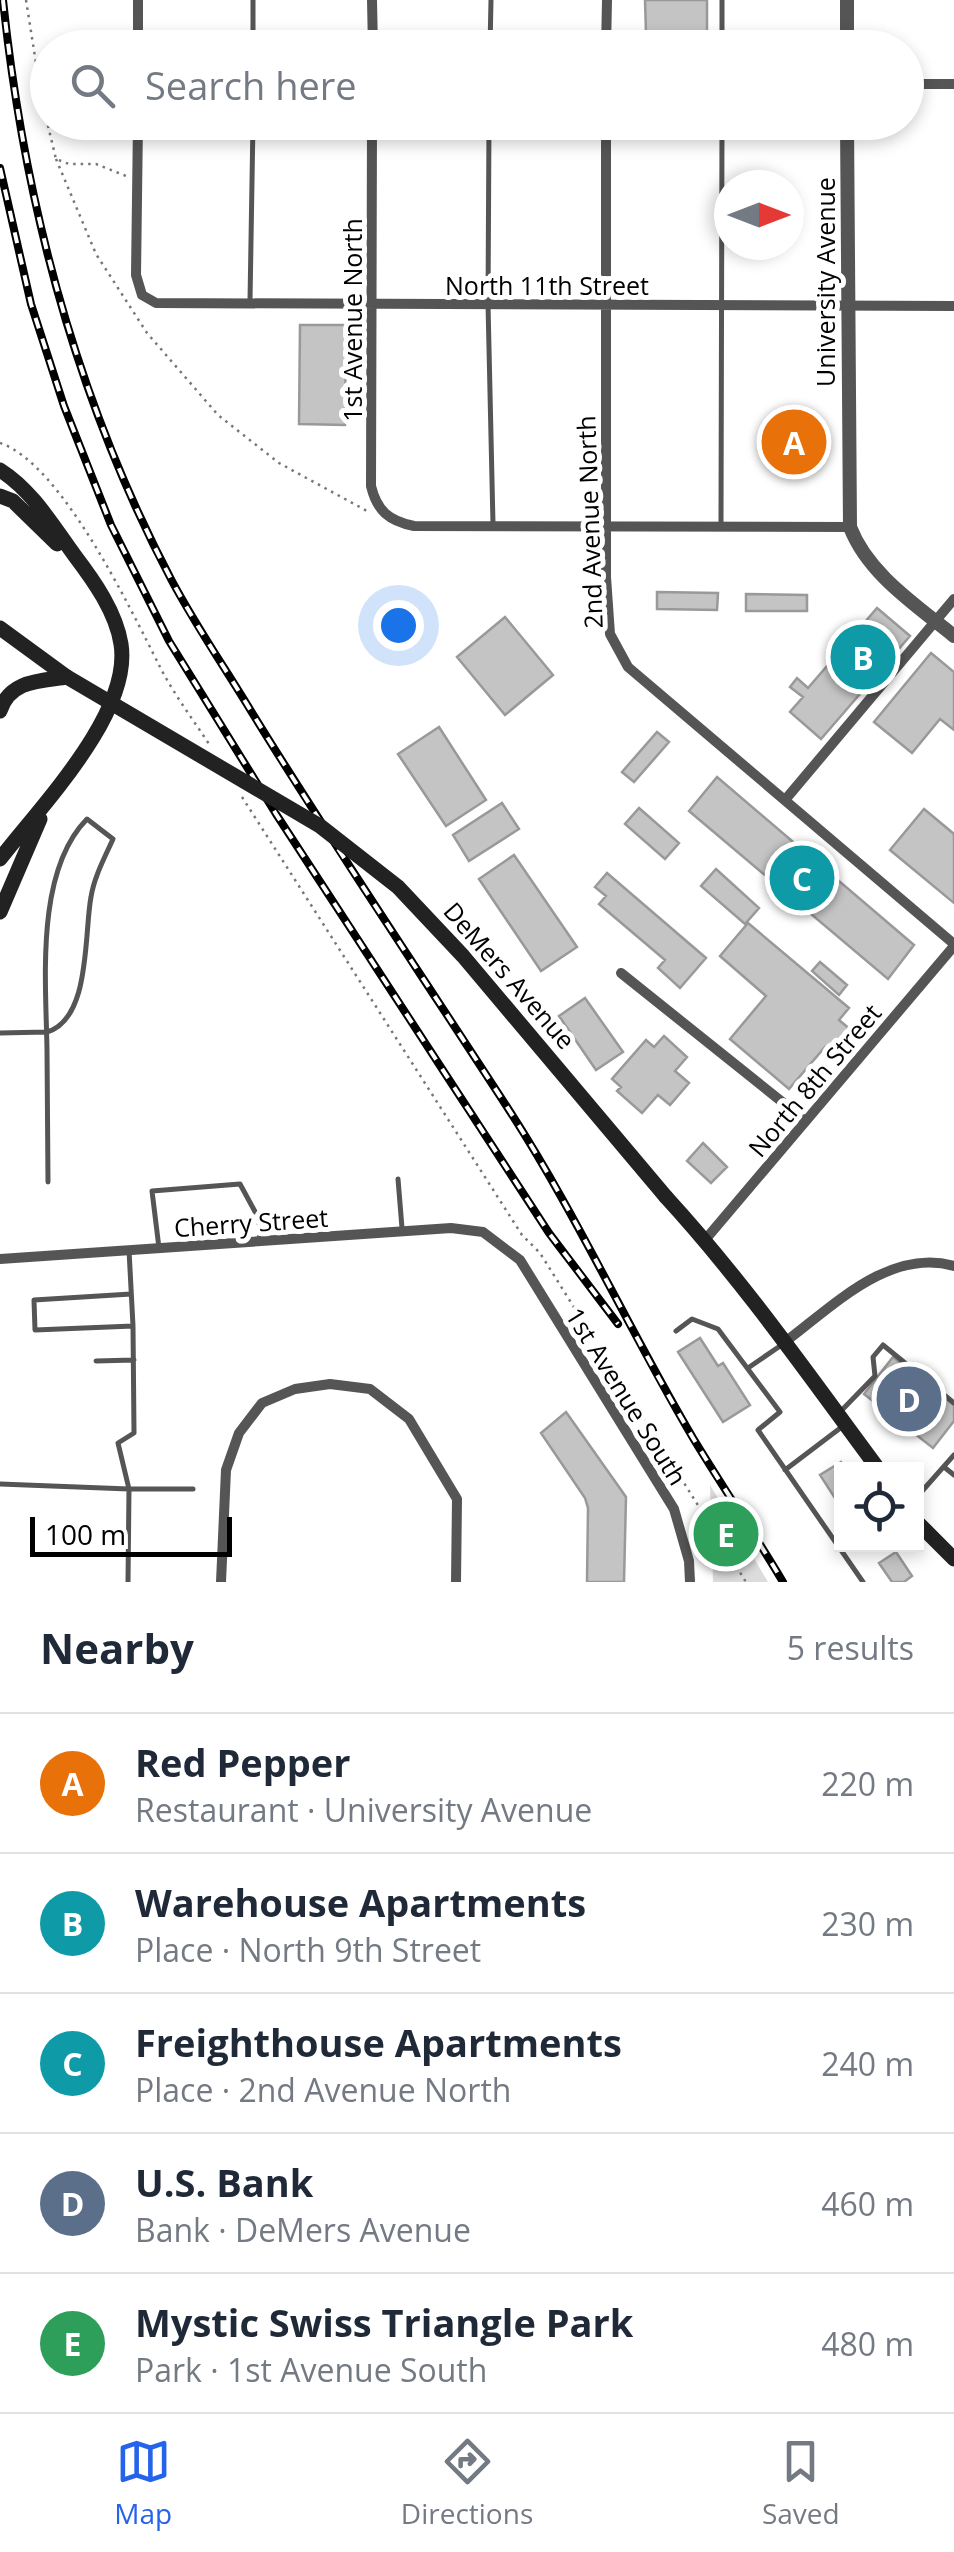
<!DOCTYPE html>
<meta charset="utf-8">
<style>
:root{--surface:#fff;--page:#f6f6f7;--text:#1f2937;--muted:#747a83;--line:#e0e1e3;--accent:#2563eb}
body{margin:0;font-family:"Open Sans",sans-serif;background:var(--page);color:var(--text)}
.controls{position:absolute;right:30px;bottom:30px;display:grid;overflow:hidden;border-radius:0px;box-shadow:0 5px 15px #0003}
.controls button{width:90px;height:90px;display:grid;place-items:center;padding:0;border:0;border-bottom:2px solid var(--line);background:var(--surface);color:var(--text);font:50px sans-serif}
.compass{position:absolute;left:714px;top:170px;width:90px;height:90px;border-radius:50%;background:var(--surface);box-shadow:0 5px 15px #0003;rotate:90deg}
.scale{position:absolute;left:30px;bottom:25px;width:202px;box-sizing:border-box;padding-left:10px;border:5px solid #000;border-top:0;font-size:28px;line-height:35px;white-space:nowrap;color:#000;-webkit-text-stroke:8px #fff;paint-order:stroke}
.you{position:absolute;left:398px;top:625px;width:35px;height:35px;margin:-25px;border:8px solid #fff;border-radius:50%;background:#1a73e8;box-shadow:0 0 0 15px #1a73e833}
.badge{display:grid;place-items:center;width:65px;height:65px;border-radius:50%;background:var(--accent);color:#fff;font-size:32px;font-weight:700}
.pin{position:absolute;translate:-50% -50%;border:5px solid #fff;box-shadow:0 2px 10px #0006}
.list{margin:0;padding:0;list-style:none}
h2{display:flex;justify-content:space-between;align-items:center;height:130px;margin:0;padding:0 40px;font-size:42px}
h2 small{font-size:32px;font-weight:400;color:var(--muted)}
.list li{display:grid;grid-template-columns:65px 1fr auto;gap:30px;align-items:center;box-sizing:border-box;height:140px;padding:0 40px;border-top:2px solid var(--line)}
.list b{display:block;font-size:38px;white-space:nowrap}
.list p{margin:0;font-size:32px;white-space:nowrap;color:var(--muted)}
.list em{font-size:32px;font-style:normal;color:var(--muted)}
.icon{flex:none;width:55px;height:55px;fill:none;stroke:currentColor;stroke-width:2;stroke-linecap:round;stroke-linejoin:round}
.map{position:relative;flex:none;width:954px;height:1582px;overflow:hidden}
.search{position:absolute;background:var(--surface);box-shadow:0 5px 15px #0003;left:30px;right:30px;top:30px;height:110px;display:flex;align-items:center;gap:25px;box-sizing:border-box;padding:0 35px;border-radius:55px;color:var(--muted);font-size:38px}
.sheet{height:830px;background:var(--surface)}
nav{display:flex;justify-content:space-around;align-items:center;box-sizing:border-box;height:140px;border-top:2px solid var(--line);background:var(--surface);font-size:28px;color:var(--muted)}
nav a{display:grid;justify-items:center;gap:5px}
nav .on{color:var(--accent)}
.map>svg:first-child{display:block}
.green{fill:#dcdcdc}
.building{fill:#c4c4c4;stroke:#999;stroke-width:2.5}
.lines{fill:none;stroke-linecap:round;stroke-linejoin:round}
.path{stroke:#777;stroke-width:2.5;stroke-dasharray:2.5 5;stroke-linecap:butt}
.service{stroke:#555;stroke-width:5}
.minor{stroke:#555;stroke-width:10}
.tertiary{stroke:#555;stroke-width:14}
.secondary{stroke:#222;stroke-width:15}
.rail-casing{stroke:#000;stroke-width:8}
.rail{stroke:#fff;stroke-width:4;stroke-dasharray:11;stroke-linecap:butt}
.secondary-bridge{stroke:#222;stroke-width:15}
.labels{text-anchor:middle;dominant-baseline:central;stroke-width:10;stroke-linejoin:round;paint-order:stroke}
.street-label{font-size:25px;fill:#000;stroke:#fff}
</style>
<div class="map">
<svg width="954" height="1582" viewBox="0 0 954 1582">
<rect width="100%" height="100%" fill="#fff"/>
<path class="green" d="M710,1485L768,1582H713Z"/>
<path class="building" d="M645,0H707V33H646Z
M300,325H346L345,425L299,424Z
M775,433H814V451H774Z
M657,592L718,593L717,610L657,609Z
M746,594L807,595V611H746Z
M877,608L910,636L821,739L790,712L803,697L790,687L797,678L808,688Z
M505,617L553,675L505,715L457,657Z
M931,653L954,672V730L940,719L912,753L874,722Z
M439,727L486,800L446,826L398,754Z
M657,732L669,742L634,782L622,772Z
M717,777L914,945L888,979L689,811Z
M502,803L519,829L469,861L453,835Z
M639,808L679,843L665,859L625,824Z
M924,809L954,834V903L890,850Z
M514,855L577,947L541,971L479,879Z
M716,869L759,908L745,924L701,886Z
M607,873L706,958L680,988L658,968L665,960L599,904L606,896L595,887Z
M748,923L849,1008L839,1020L851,1030L832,1052L825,1047L789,1089L730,1039L766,996L720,956Z
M820,962L847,985L839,995L812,971Z
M585,998L623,1052L596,1070L559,1016Z
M664,1036L687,1057L675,1071L689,1083L670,1105L658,1095L642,1113L617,1091L621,1087L612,1079L646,1040L654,1047Z
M703,1143L727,1167L711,1183L687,1161Z
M700,1338L718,1366L723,1363L750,1405L723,1422L678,1352Z
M893,1357L954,1405V1421L933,1448L864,1394Z
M566,1412L626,1497L624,1582H587L588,1508L585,1498L541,1433Z
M841,1462L845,1470H842V1509L820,1475Z
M896,1552L912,1576L904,1582H892L879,1563Z"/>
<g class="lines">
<path class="path" d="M26,0L42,101L56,159L69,164H96L126,176
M56,159L96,254L147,333L218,415L279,463L367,511
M0,443C61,463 130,608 159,665C173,693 192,718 209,744
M242,797L522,1235L540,1253L746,1582"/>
<path class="service" d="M253,0V48
M490,48L491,0
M722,48V0
M489,122L488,304L493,524
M250,301L253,122
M721,524L722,122
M0,1033L47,1032C91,1019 84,933 91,897C94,877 105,857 113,839L87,819C35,872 46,981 47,1050C47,1094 48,1138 48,1182
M398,1179L402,1228
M159,1248L152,1191L240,1184L259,1219L260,1239
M129,1250L133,1326
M131,1294L34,1300L35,1330L133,1326L134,1433L118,1443L129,1489H193
M676,1331L692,1319L718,1329L780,1412L758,1430L863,1582
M96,1361L134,1360
M748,1368L783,1344
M840,1412L875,1376L873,1357L883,1345L954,1403
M944,1467L954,1475
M785,1470L843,1426
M0,1484L129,1489L128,1582
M916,1498L954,1455"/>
<path class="minor" d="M372,0L373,48
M138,48V0
M606,48L607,0
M906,84H954
M138,122L136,275L142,295L156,303L954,306
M372,122L371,486C377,511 389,521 414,526L850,527
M606,122V577L610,634L628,667L954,944
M785,800L954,599
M621,973L806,1121
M705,1240L954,946
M0,1259L451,1228L483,1232L520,1260L674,1509L689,1561L690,1582
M785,1342C832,1307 890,1247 954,1266
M221,1582L226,1470L239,1433L262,1403L295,1389L330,1384L370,1389L409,1419L457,1499L456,1582"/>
<path class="tertiary" d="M847,48V0
M847,122L850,527C868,574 916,605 954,636"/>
<path class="secondary" d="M0,470C32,490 53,526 75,556C94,581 116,612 121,644C132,713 41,806 0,859
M0,496L13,501L57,544
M0,628L67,677
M0,711C10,680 40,681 67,677
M0,912L40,819
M666,1197C744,1282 810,1377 879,1470
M916,1521L954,1559"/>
<g class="rail-casing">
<path id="rail" d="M3,0C24,202 77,401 172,581C196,626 225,668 251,711C334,846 423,977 509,1110C577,1215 629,1330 693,1438C722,1486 754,1533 783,1582
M0,168L31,304L64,406L111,525L169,641L276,814L549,1233L618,1324"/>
</g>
<use href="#rail" class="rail"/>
<path class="secondary-bridge" d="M67,677L320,826L398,887L463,956L666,1197"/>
</g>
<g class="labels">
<g class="street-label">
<text transform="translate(825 282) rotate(-90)">University Avenue</text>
<text x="547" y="285">North 11th Street</text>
<text transform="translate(352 320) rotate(-90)">1st Avenue North</text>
<text transform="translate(589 522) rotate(-92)">2nd Avenue North</text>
<text transform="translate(510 975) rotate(49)">DeMers Avenue</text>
<text transform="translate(814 1080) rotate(-50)">North 8th Street</text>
<text transform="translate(251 1222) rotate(-4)">Cherry Street</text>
<text transform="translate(627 1396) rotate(58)">1st Avenue South</text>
</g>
</g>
</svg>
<div class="controls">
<button><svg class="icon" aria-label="locate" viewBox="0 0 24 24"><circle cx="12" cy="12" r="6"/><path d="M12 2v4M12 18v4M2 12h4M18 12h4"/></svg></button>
</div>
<svg class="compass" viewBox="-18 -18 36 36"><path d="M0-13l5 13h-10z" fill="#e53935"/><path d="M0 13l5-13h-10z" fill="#747a83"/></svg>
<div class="scale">100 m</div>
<div class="you"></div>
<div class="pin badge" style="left:794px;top:442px;background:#e8710a">A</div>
<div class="pin badge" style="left:863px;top:657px;background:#0f9aa8">B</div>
<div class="pin badge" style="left:802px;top:878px;background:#0f9aa8">C</div>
<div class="pin badge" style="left:909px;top:1399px;background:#5c6f8a">D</div>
<div class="pin badge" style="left:726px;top:1534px;background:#2e9e5b">E</div>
<div class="search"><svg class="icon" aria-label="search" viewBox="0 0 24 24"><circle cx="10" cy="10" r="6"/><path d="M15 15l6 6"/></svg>Search here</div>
</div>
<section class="sheet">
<h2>Nearby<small>5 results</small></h2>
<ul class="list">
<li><span class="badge" style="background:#e8710a">A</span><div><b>Red Pepper</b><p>Restaurant · University Avenue</p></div><em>220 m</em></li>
<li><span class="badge" style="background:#0f9aa8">B</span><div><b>Warehouse Apartments</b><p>Place · North 9th Street</p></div><em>230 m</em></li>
<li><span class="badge" style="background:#0f9aa8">C</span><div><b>Freighthouse Apartments</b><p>Place · 2nd Avenue North</p></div><em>240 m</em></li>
<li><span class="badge" style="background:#5c6f8a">D</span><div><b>U.S. Bank</b><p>Bank · DeMers Avenue</p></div><em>460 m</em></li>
<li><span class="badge" style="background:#2e9e5b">E</span><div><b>Mystic Swiss Triangle Park</b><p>Park · 1st Avenue South</p></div><em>480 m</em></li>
</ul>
</section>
<nav>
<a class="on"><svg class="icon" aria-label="map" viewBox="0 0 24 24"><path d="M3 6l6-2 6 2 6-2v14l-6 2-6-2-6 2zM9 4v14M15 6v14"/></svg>Map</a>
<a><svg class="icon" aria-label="directions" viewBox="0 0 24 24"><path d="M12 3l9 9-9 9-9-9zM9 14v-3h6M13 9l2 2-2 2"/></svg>Directions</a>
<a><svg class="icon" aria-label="saved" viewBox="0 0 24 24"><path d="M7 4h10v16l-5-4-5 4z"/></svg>Saved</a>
</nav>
